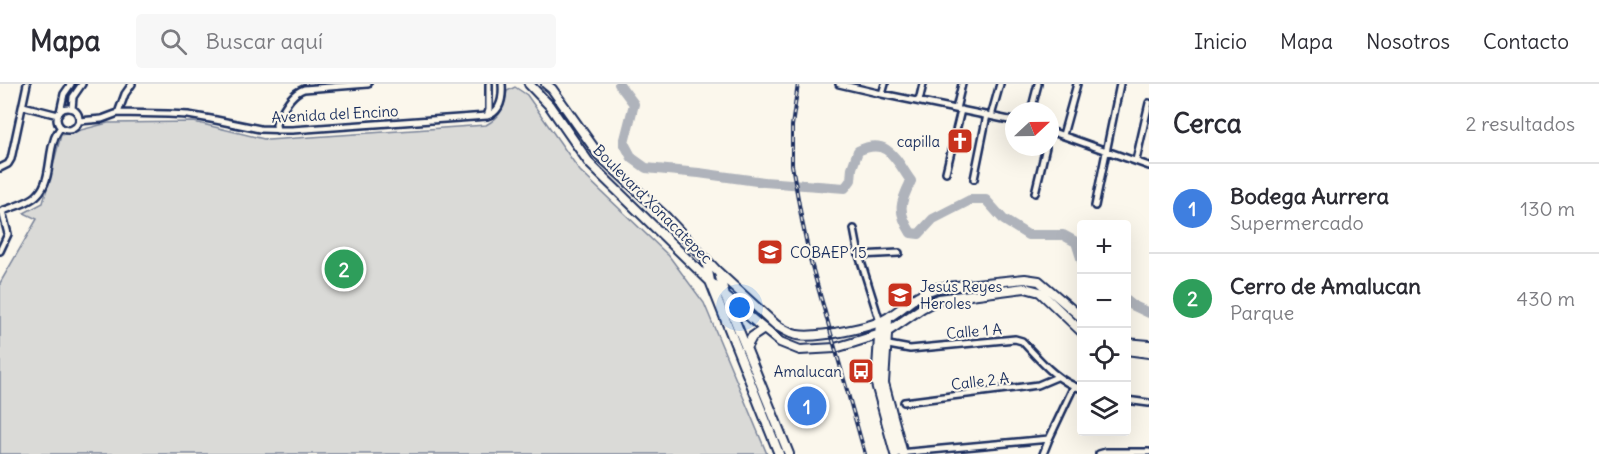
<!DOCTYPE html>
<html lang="es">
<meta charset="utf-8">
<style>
:root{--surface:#fff;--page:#f7f7f7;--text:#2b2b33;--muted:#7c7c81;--line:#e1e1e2;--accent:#c8321e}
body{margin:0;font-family:Delius,sans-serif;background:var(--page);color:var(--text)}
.controls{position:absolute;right:18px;bottom:18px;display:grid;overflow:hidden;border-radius:6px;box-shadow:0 6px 24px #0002}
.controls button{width:54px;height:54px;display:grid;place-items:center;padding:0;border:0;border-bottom:2px solid var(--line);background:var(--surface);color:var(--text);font:30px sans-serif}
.compass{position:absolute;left:1005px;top:18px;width:54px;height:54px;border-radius:50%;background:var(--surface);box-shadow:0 6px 24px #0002;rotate:68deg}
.you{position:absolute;left:740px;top:224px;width:21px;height:21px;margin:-15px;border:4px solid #fff;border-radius:50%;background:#1a73e8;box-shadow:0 0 0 9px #1a73e833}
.badge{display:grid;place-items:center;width:39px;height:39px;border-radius:50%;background:var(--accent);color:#fff;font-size:20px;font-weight:700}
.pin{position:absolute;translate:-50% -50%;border:3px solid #fff;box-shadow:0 2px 6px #0006}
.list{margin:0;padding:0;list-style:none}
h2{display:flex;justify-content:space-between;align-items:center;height:78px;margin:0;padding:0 24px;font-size:26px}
h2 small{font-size:20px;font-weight:400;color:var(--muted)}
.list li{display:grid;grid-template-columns:39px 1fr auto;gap:18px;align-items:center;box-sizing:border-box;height:90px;padding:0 24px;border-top:2px solid var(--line)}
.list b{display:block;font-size:22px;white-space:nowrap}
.list p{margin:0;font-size:20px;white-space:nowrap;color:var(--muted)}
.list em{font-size:20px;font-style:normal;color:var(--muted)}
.icon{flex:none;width:33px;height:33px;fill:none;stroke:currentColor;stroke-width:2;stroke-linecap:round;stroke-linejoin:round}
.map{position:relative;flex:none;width:1149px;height:370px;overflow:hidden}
header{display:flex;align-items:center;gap:36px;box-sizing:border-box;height:84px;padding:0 30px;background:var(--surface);border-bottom:2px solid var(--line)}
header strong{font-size:28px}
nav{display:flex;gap:33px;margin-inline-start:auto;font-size:21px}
.search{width:420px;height:54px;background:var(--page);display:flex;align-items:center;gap:15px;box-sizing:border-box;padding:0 21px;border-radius:6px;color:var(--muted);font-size:22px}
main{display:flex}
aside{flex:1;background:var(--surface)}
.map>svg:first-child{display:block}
.green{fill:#dadad7;stroke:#7a849a;stroke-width:1.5}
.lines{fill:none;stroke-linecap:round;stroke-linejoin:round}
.river{stroke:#afb3bb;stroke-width:10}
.street-casing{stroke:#1b2f5e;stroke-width:10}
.secondary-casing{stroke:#1b2f5e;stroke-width:12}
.street{stroke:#fbf7ec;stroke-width:5}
.secondary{stroke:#fbf7ec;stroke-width:8}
.rail-casing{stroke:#1b2f5e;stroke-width:4}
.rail{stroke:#fbf7ec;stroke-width:1.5;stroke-dasharray:4.5;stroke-linecap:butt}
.labels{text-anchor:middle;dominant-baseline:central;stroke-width:4.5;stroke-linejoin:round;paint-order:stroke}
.street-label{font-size:15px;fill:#1b2f5e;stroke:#fbf7ec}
.poi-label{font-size:15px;fill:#1b2f5e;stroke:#fbf7ec;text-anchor:end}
</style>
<header>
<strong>Mapa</strong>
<div class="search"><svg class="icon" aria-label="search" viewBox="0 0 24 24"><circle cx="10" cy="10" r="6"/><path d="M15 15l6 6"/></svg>Buscar aquí</div>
<nav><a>Inicio</a><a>Mapa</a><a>Nosotros</a><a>Contacto</a></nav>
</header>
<main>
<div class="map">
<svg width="1149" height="370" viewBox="0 0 1149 370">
<rect width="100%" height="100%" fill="#fbf7ec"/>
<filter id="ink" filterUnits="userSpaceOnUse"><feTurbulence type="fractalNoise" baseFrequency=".0167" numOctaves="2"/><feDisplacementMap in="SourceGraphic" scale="12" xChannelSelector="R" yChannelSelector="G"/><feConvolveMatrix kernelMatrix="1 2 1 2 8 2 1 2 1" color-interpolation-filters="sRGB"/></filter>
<g filter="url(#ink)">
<path class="green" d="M515,3L527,11L580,87L669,172L704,219L767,370H0V199L37,135L24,129L43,119L61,51L108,39L194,38L268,56L486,41C501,33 504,24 507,7Z"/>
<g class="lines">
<path class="river" d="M619,0L634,20L624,59L632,74L646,84L699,89L764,98L845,104L851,96L852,84L858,67C888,52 896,76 911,97C900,119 897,127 911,149L919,150L933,135L970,116H986L1004,136L1028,151H1063L1076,158L1082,177
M1126,216L1132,221L1149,229"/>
<g class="street-casing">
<path id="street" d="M839,0L882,10L1014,37
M882,10L885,0
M919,17L923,0
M23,22L58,31
M57 35a11 11 0 1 1 22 0a11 11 0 1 1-22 0Z
M72,25L73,13L82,0
M956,25L962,0
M1031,27L1038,0
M60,28L64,10L71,0
M118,29L125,10L132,0
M487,32L489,26V0
M991,32L1000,0
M79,37L102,35L118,29L168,30L188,31L211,35L260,45L292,46L487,32C501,28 503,13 502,0
M277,46L276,41L277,36C284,25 290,10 304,5L368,0
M1050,47L1149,82
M1063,51L1077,0
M1136,76L1149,19
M0,84L8,80L11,75L27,0
M946,88L961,26
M974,95L987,31
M1035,109L1046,63
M1095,122L1120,0
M0,128C12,123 30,119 38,110C51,97 48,72 54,56C55,51 58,47 61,43
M854,145L859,171L880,238
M0,167L8,150L2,127
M859,171L899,169
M883,260L910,265L1015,255L1022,257C1040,276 1056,297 1082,305
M1126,316L1149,319
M904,318L1038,301L1057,293
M899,369L1049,355
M1043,370L1049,355L1074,302
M1099,370L1106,368H1149"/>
</g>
<g class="secondary-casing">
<path id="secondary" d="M529,0L549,21L590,80L725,212L764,245L780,258L800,266L835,264L852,259L887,248L922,224L939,215L1025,204L1040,208L1082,248
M546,0L552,5L599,71L667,134L718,188L776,241C783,245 789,250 797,251C817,254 873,244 889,233C908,221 915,210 937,204L1025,195L1039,197L1082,234
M706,177L710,197L779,370
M719,189L725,212L789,370
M888,235L884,299L903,370
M880,238L876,300L895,370
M1126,259L1149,261
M746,264L752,253L764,245
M1126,266L1149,269"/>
</g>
<use href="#street" class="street"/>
<use href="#secondary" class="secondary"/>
<g class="rail-casing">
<path id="rail" d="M798,0L792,42V81L802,137L810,175L865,370"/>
</g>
<use href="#rail" class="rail"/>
</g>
</g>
<defs>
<g id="church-square" transform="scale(1.35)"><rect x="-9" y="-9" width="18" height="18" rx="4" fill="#c8321e" stroke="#fbf7ec"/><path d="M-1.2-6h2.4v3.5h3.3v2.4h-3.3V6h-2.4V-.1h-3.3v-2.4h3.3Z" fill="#fff"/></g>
<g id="school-square" transform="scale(1.35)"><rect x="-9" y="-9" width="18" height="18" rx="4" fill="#c8321e" stroke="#fbf7ec"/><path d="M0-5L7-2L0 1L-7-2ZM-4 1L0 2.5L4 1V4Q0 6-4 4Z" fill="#fff"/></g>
<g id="bus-square" transform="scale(1.35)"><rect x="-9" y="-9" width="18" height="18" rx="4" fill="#c8321e" stroke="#fbf7ec"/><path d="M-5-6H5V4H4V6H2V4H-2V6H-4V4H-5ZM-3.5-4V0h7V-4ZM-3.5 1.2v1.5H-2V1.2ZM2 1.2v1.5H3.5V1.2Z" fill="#fff"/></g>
</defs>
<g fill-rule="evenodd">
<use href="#church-square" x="960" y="57"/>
<use href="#school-square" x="770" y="168"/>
<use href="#school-square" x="900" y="211"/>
<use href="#bus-square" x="861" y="287"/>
</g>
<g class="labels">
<g class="street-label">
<text transform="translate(335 30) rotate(-3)">Avenida del Encino</text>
<text transform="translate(653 120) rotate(45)">Boulevard Xonacatepec</text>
<text transform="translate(974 247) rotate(-5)">Calle 1 A</text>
<text transform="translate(980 297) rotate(-7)">Calle 2 A</text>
</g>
<g class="poi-label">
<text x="940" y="57">capilla</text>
<text x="790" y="168" text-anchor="start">COBAEP 15</text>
<text x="920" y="202" text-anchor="start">Jesús Reyes<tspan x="920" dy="17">Heroles</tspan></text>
<text x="842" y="287">Amalucan</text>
</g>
</g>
</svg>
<div class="controls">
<button>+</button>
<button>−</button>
<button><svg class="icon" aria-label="locate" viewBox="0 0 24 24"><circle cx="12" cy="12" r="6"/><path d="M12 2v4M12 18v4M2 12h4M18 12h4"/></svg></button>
<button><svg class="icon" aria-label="layers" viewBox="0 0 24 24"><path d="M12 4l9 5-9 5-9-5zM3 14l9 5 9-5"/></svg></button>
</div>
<svg class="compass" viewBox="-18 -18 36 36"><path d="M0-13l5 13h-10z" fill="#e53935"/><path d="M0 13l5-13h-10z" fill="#7c7c81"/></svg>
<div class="you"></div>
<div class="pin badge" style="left:807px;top:322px;background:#3f7fe0">1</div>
<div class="pin badge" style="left:344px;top:185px;background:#2e9e5b">2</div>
</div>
<aside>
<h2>Cerca<small>2 resultados</small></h2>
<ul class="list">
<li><span class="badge" style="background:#3f7fe0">1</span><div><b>Bodega Aurrera</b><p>Supermercado</p></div><em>130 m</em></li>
<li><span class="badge" style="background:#2e9e5b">2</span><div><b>Cerro de Amalucan</b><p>Parque</p></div><em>430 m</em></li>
</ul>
</aside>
</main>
